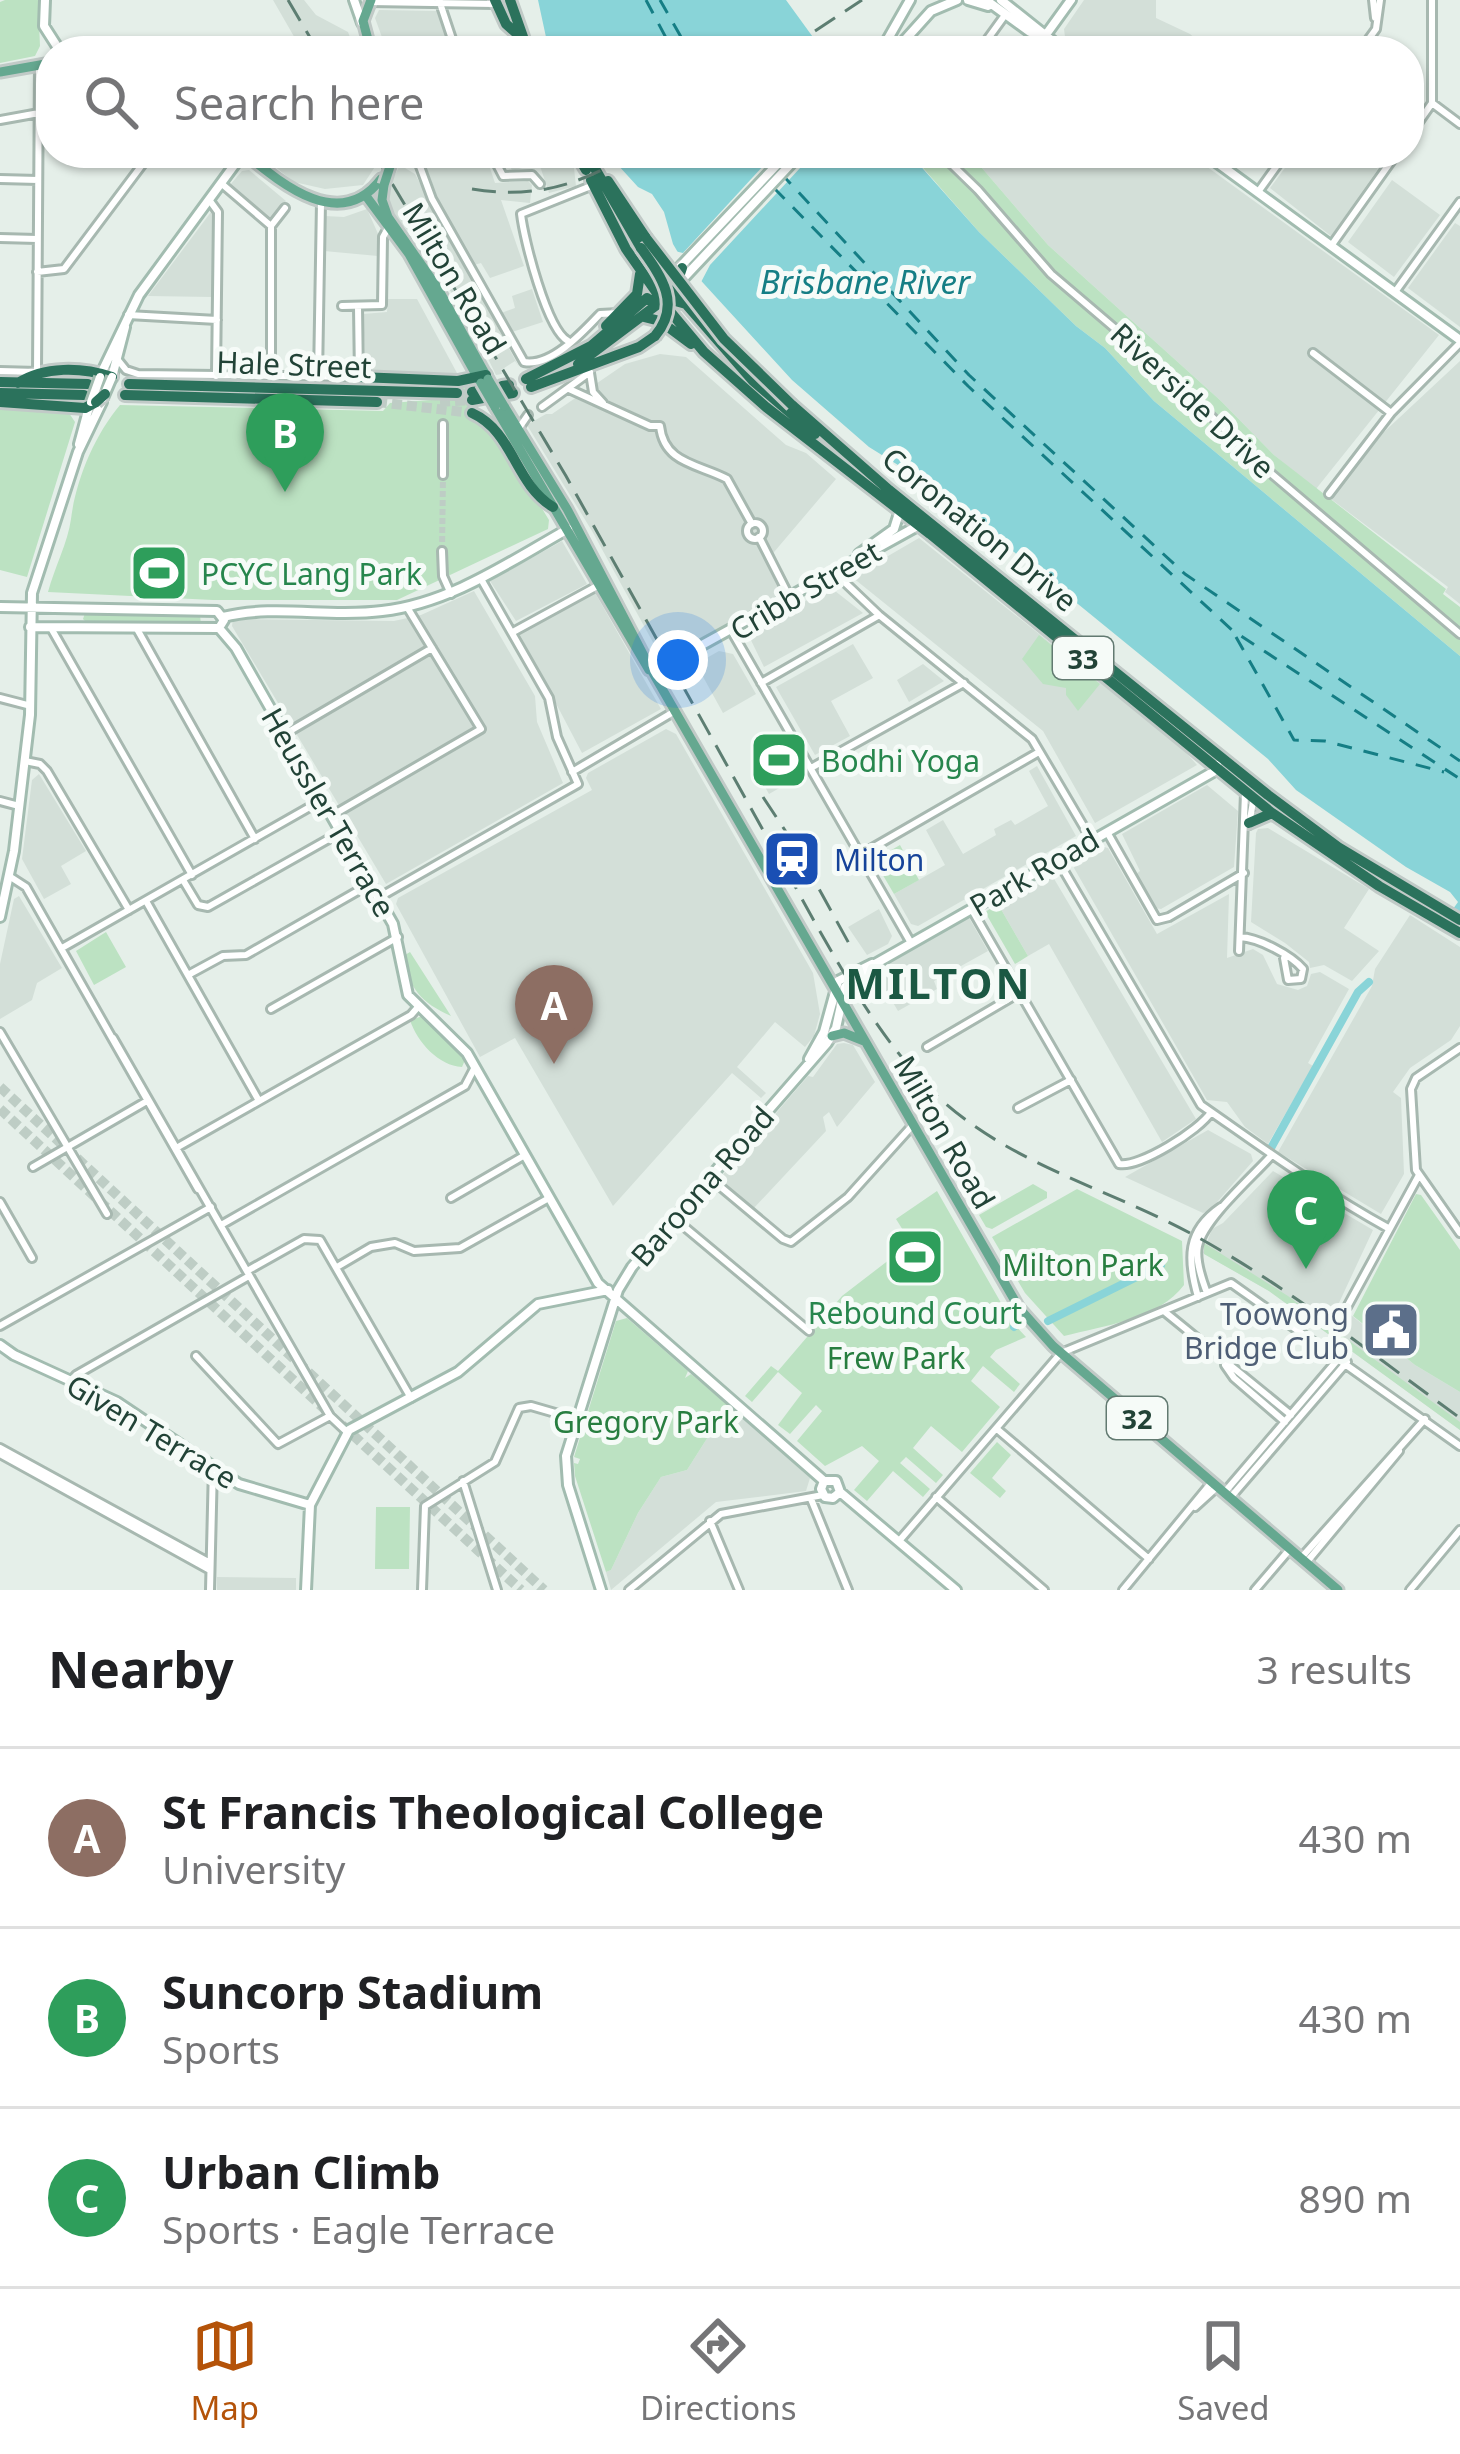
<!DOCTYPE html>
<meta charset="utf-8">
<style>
:root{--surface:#fff;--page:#f6f6f6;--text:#202124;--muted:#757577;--line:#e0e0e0;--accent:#b45309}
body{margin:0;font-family:"Noto Sans",sans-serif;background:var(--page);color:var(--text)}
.you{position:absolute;left:678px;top:660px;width:42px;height:42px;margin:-30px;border:9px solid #fff;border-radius:50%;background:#1a73e8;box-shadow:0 0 0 18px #1a73e833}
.badge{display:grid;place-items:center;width:78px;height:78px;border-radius:50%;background:var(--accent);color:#fff;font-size:39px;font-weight:700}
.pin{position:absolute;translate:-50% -99px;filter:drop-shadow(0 3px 6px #0008)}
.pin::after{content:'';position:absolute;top:63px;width:42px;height:36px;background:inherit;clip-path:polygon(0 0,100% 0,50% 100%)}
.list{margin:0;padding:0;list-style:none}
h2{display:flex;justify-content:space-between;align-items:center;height:156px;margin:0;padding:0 48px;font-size:51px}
h2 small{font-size:39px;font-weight:400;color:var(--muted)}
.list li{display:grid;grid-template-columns:78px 1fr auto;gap:36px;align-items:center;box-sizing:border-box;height:180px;padding:0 48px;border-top:3px solid var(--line)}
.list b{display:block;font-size:45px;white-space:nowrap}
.list p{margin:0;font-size:39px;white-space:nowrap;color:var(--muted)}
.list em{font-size:39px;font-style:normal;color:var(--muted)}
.icon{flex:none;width:66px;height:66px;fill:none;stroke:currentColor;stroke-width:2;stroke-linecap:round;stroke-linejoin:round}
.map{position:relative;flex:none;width:1460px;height:1590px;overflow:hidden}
.search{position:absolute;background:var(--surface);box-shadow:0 3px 9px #0004;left:36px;right:36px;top:36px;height:132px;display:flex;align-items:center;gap:30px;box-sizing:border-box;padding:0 42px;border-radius:48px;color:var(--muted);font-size:45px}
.sheet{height:696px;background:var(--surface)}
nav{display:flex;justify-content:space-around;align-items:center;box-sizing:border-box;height:168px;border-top:3px solid var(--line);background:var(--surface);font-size:33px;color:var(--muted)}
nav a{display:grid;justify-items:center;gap:6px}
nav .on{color:var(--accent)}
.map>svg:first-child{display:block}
.built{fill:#d3dfd8}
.green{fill:#bce2c2}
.water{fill:#89d4d8}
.pier{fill:#e5efe9}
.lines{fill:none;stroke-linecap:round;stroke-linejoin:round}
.canal{stroke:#89d4d8;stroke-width:8}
.ferry{stroke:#157e85;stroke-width:3;stroke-dasharray:15 12;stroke-linecap:butt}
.street-tunnel{stroke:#becdc5;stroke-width:6;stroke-dasharray:6 3;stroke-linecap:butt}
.highway-tunnel{stroke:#becdc5;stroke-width:10;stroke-dasharray:10 5;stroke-linecap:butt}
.street-casing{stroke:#a7b8b0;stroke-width:12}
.secondary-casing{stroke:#a2bcb0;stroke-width:14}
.primary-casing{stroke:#c1cac7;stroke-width:15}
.highway-casing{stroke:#c1cac7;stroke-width:16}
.street{stroke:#fff;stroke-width:6}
.secondary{stroke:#fff;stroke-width:8}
.primary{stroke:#65a890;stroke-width:9}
.highway{stroke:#2b725c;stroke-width:10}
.rail{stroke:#5d7e72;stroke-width:3;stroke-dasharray:24 12;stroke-linecap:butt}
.secondary-bridge-casing{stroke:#a2bcb0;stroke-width:14;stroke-linecap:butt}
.primary-bridge-casing{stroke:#c1cac7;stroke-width:15;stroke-linecap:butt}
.highway-bridge-casing{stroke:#c1cac7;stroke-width:16;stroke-linecap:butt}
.secondary-bridge{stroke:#fff;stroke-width:8}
.primary-bridge{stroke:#65a890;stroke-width:9}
.highway-bridge{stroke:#2b725c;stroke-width:10}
.labels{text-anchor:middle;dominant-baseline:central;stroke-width:10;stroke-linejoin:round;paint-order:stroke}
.shield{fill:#f6fbf8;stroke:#627a71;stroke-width:3}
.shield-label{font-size:27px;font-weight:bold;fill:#224337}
.street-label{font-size:30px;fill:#224337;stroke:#f6fbf8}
.leisure-label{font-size:30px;fill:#27864d;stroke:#f6fbf8;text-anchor:start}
.transit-label{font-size:30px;fill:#164399;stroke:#f6fbf8;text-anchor:start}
.park-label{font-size:30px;fill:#287e40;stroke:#f6fbf8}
.service-label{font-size:30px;fill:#4e5e75;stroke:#f6fbf8;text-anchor:end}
.water-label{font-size:33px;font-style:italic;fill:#157e85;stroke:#f6fbf8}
.district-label{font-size:42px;font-weight:bold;letter-spacing:3px;fill:#1b5843;stroke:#f6fbf8}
</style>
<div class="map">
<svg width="1460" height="1590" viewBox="0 0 1460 1590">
<rect width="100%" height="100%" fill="#e5efe9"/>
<path class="built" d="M273,0H304L316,15L348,32L355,51H288L296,40Z
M1084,0H1156V18L1190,34L1210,51H1084L1065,37L1064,29Z
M379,10L437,11L451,51H387L375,18Z
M258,153H384L363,185L325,189L294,182Z
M421,153H485L495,183L528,181L532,185L530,203L501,200L524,266L490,278L481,263L474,265L439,202Z
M506,153H565L574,168L576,186L549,193L539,163L512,171Z
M969,153H1188L1439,335L1316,489L1274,455L1221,401L1048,245Z
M1296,153H1357L1378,169L1331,236L1270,188Z
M400,165L415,174L519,367L515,361L501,370L502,374L496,375L473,328L428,254L393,214L387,190Z
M249,170L286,201L270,220L229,186L242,171Z
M1392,180L1440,215L1394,277L1348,242Z
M367,209L379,236L378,256L324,251L325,216L344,217Z
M211,212L215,215L212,297L148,296Z
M1455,223L1460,226V327L1408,288Z
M532,289L543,322L512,332L501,313L515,308L512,296Z
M388,299H417L457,373L366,372L363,314L387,312Z
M660,354L686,357L786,445L806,453L836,479L769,558L786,590L689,646L661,657L592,531L527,425L546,414H552L625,364Z
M1460,361V604L1445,592L1448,587L1331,499L1384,432Z
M919,538L1183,749L1197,765L1095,823L1043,731L852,577Z
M562,541L587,584L516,621L490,581Z
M830,587L863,613L764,667L748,634Z
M474,591L535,696L537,722L563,783L386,884L232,626L233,619L394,621L421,615Z
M594,591L661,709L582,753L519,633Z
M853,644L873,678L831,701L850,736L815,755L776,687Z
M719,651L733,654L756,694L723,713L696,664Z
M923,664L944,681L909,702L897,680Z
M666,729L676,734L813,973L820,1014L814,1036L805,1047L775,1022L737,1067L766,1093L761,1098L732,1073L613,1206L515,1038L480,1057L396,904L398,898L592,790L586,778L588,773Z
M786,747L802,775L769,794L753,766Z
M1037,766L1076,836L918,926L911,924L894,894L945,865L926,830L943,820L963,854L996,835L994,829L1011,820L1015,825L1048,806L1029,771Z
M39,774L86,851L61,866L71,884L44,899L22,859L32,780Z
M1207,785L1238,811L1234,867L1161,909L1155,908L1136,874L1140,871L1122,834Z
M1268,828L1369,889L1344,928L1379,951L1352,981L1324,965L1310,968L1309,962L1285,943L1251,922L1256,833L1258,829Z
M1100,846L1108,848L1157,934L1229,894L1227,958L1253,949L1263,955L1277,984L1298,990L1307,986L1311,974L1320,972L1349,989L1308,1063L1313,1066L1268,1144L1245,1127L1227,1102L1207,1100L1074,868L1076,860Z
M1053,877L1196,1119L1162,1142L1049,944L1028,956L998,904Z
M19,896L62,968L37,983L32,1000L0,1019V964L14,899Z
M879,909L892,936L888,944L867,955L848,927Z
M1410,915L1460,947V1026L1451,1040L1410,1068L1393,1092L1401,1098L1404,1174L1381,1214L1278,1152L1372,986L1375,969Z
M968,916L988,951L934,981L937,989L898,1011L874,971Z
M844,1043L853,1045L875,1082L837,1127L829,1112L823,1117L826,1131L753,1209L719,1179L808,1076L813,1077L837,1044Z
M1208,1130L1251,1154L1253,1161L1212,1208L1203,1213L1125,1177Z
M1273,1171L1373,1230L1338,1305L1415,1365L1460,1392V1430L1269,1291L1203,1253L1212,1229L1223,1223Z
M734,1410L810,1478L806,1491L716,1502L611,1590L606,1572L611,1570L638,1513L661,1477L687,1470L713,1429Z
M217,1577L296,1578V1590H217Z"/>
<path class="green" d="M5,0H38L40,46L35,56L0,63V2Z
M910,153H969L1048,245L1221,401L1274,455L1446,589L1443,594L1460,607V656L1154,401L1105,348L1076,326L979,232Z
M472,383V418L495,432L549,520L548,529L397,600H213L48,592C54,569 68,542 71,519C76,480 94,436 120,405L383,411L390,403L431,400L379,397L376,408L377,395L457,397V385Z
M0,407L69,413L75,422L27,577L0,570Z
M86,610L200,614L201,626L88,624L83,619Z
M1039,635L1100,684L1078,711L1066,695V688L1043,684L1022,659Z
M900,845L919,880L894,894L874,860Z
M998,904L1028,956L1015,964L985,912Z
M106,932L126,967L94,985L76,951Z
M410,952L451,1016C422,1003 407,988 405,955Z
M423,1016L449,1035L465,1060L462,1067C439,1066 417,1042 410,1020Z
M1033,1184L1047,1192V1198L992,1229L986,1227L979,1215Z
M1077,1189L1182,1241L1184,1285C1159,1319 1103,1326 1064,1336L1025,1293L992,1237Z
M937,1191L1012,1322L1026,1337L996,1350L990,1357L1020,1384L1014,1392L983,1366L971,1381L1000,1407L962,1452L931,1426L913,1448L943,1475L936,1483L906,1457L900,1463L930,1489L923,1497L893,1471L867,1501L854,1490L879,1461L862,1446L825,1466L797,1441L822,1411L816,1405L790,1434L778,1425L802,1393L778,1372L752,1402L745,1396L771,1366L778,1371L842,1296L911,1243L896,1219Z
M1416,1194L1421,1195L1460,1250V1392L1415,1365L1353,1316Z
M1204,1243L1288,1296L1460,1422V1430L1269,1291L1204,1254Z
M627,1318L688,1371L685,1378L691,1374L734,1410L713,1429L687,1470L661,1477L638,1513L611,1570L606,1572L575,1476L574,1463L578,1464L580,1459L574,1457L616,1321Z
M997,1442L1011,1455L992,1478L1006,1491L1000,1498L970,1473Z
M376,1507H410L409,1569H375Z"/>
<path class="water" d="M538,0H786L823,51H549Z
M607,153H909L979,232L1076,326L1105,348L1154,401L1460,656V913L1453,909L1458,902L1450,892L1406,867L1296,790L1268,759L1008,547L927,483L869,447L792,380L683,261L673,244L664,212L652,194L638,187Z"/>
<path class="pier" d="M775,153H814L710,265L699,286L670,250L683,253Z"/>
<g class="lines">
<path class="canal" d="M1271,1148L1358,992L1369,982
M1048,1321L1161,1265
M1014,1327L1015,1326"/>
<path class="ferry" d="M646,0L673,51
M660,0L689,51
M748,153L765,176
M762,153L969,375L1185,574L1460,761
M774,188L968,386L1232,630L1460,779
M1236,637L1294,740L1325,741L1444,772"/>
<path class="street-tunnel" d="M442,551L443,475"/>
<path class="highway-tunnel" d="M377,402L472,413
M440,402L472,400
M0,1087L544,1590
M0,1109L329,1413
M342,1425L521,1590"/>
<g class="street-casing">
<path id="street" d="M439,0L456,51
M1373,0L1375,18
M370,2L494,4
M979,51L1005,15
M1360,51L1376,29L1380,0
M1432,103L1460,124
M0,120L39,113
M1409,136L1432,103V0
M415,153L432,199L524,362C551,367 583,332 600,314L619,313
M491,153L503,176L532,175L540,184
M940,153L978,190L1051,274L1166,372L1260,464L1460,634
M112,161V153
M0,179L38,180
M222,184L271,226
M1258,192L1286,153
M210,201L218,212L216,376
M0,238L37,239
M1331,246L1397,153
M37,272L64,269L151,153
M1395,292L1460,202
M342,306L382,305L383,237L388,228
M128,315L217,320
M568,341C547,330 524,240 521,214L591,186
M1313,353L1391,413
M118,360L126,370L138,374L359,377L358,307
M0,371L37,372L39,65
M590,373L593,392L603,403
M271,376V226L285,208
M318,377L321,202
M569,389L650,426
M542,407L590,372
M650,426H660C664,464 699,464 727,479L752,524
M519,428L528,415
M443,475V424
M1329,494L1391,413L1460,343
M747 531a8 8 0 1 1 16 0a8 8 0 1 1-16 0Z
M759,537L790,598
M442,551L443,576L451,594
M835,573L879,615L1032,739L1091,839
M51,628L192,875
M137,629L255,839
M513,632L599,585
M732,632L911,943
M761,683L878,616
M0,698L31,706
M285,734L432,648
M25,761L40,764L47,771L129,910
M811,768L964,683
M572,772L675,711
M0,801L19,806
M331,816L481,729L407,607
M1249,825L1254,796
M1107,832L1157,920L1169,917L1244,873
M860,855L1039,752
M1057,859L1201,1105C1263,1148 1321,1191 1388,1228
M9,876L26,887L198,1189
M183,880L198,905L208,907L341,832
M378,898L578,784L557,737L549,698L481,579
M146,901L259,1101
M972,910L1119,1164C1139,1168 1200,1130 1211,1112
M1240,937C1259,938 1291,955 1303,969L1301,979L1288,980L1284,958
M62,948L322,800
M1239,951L1245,793
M188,975L223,956L246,955L370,884
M271,1009L398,937
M0,1032L107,1214
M113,1038L330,1416L347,1432
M927,1047L1019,993
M1460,1048L1416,1078L1411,1089L1416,1170L1460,1233
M1018,1108L1071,1080
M178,1147L411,1015L418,1007
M33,1167L147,1101
M710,1178L783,1239L791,1242L848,1197L912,1126
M451,1198L525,1155
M0,1202L32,1258
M675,1219L809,1331
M221,1225L465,1086L475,1067
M337,1267L371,1247L395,1243L414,1251L460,1248L549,1198
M247,1271L304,1239L320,1240L411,1398
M1207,1293C1202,1280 1195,1260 1198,1246C1204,1219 1251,1178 1270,1157
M1198,1297C1187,1259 1186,1231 1221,1207
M1347,1307L1419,1175
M1165,1312L1291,1415
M0,1326L211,1207
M196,1356L278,1444L330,1416
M1225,1365L1234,1378L1285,1422
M72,1380L76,1375L249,1276
M997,1429L1149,1559
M0,1448L210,1563
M0,1454L210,1570
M463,1481L497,1590
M1224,1493L1340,1357
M936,1497L1044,1590
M1230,1498L1347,1362
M811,1499L848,1590
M1195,1507L1217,1487
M710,1521L739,1590
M899,1541L1061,1353L1231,1283L1460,1446
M1301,1558L1425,1419
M1306,1563L1399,1451
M210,1590L213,1466
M422,1590L425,1506L495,1462L519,1408L531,1406L576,1419
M629,1590L721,1514L823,1495
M1123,1590L1212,1482
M1255,1590L1290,1549
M1410,1590L1460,1530"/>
</g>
<g class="secondary-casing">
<path id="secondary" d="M45,0L44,26L60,51
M354,0L362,23
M968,0L988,6
M986,0L1030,32L1043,36
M1001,0L1065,51
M1045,36L1071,0
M881,51L910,0
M895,51L931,11L957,0
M1204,153L1460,340
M679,283L801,153
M661,287L788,153
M100,376L139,295L238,160L246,155
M112,377L125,327
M79,444L89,407
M859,554L894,529L900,510
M0,607L217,611L224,620L219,628
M223,617C275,604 330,618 382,611C451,603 509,562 568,529
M30,627L219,628
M219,628L236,648L393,924L408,995L467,1053L598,1283L824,1481
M682,656L921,524
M653,673L667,665
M0,917L14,851L30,715L32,593L78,452L102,402
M809,1059L824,1032L838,981L872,964
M0,1345L14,1355L117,1402L239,1484L310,1505
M824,1481H836L840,1492L956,1590
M824,1481L821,1489L825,1497L833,1498L840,1492
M306,1590L310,1505L349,1430L458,1372L538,1304L608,1290
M601,1590L568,1485L566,1456L618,1290L632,1267L827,1043L836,1028L845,987L875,964L1213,772L1217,765"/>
</g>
<g class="primary-casing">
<path id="primary" d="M371,0L363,21L371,51
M0,72L51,63
M244,153C282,184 340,233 381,179
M384,185L382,200L388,217L437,287L488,379
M366,196L409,254L479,380
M504,406L567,509L653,673L1019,1308L1053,1346L1338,1590
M495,407L649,670
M832,1036L844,1033L864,1041"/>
</g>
<g class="highway-casing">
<path id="highway" d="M495,0L506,24L522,38
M510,0L528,51
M576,153L586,170
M586,153L641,248
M591,180L626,249L668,309L704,352L766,407L930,534L1272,813L1379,886L1460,933
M608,181L646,238
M646,300L668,299L686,304L753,381L815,434
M679,301L676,286L682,268
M644,317L660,321L691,344
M606,326L637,294L640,274
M578,364L662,301
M359,377L458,381L486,375
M526,379L591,346L647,298
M0,382L88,384
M18,383C44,366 82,367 112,377
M129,384L457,393
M502,386L509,385
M531,387L639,347L655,336
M472,392L479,391
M0,393L84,395
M507,394L513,393
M125,395L377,402
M472,400L483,398
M0,402L85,408L96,402
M792,405L889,490L1268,795L1338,847L1460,920
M472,413C514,432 514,483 553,507
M1249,823L1272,813"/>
</g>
<use href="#street" class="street"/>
<use href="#secondary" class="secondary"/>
<use href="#primary" class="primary"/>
<use href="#highway" class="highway"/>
<path class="rail" d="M288,0L318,51
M785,51L862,0
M374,153L566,476L778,857
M472,189C532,199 580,186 631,153
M763,797L796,847
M802,858L852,949
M785,868C825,941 876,1038 936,1095C1008,1163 1104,1187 1190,1233C1286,1285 1372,1354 1460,1418"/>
<g class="secondary-bridge-casing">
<path id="secondary-bridge" d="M103,398L112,377
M91,402L100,377"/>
</g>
<g class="primary-bridge-casing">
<path id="primary-bridge" d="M384,185L394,154
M488,379L504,406
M481,383L495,407"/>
</g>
<g class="highway-bridge-casing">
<path id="highway-bridge" d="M646,238L724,339L792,405
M641,248C661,276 682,304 655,336
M96,402L105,394"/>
</g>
<use href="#secondary-bridge" class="secondary-bridge"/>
<use href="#primary-bridge" class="primary-bridge"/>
<use href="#highway-bridge" class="highway-bridge"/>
</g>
<defs>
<g id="stadium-square" transform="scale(3)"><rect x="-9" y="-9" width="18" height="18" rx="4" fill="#2e9e5b" stroke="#f6fbf8"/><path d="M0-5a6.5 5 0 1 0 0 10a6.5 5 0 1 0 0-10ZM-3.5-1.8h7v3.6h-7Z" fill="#fff"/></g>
<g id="station-square" transform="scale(3)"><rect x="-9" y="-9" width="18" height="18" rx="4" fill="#1a4fb4" stroke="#f6fbf8"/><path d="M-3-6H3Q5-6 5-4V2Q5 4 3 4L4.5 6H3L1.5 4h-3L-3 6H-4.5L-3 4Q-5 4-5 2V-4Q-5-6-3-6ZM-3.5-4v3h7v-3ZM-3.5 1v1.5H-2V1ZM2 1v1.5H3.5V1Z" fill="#fff"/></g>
<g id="civic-square" transform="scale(3)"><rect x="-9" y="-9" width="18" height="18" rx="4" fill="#5c6f8a" stroke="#f6fbf8"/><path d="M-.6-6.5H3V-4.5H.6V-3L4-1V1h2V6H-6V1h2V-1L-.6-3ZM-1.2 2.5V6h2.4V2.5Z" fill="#fff"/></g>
</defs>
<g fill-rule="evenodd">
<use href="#stadium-square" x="159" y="573"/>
<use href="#stadium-square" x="779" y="760"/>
<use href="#station-square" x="792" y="859"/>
<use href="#stadium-square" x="915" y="1257"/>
<use href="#civic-square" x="1391" y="1330"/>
</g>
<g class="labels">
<g class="shield">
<rect x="1053" y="637" width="60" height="42" rx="9"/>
<rect x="1107" y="1397" width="60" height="42" rx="9"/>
</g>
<g class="shield-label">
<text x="1083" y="658">33</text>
<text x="1137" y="1418">32</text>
</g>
<g class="street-label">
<text transform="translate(455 278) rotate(59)">Milton Road</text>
<text transform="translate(294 364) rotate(2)">Hale Street</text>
<text transform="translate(1193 400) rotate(43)">Riverside Drive</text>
<text transform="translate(980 529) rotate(39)">Coronation Drive</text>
<text transform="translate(805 590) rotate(-30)">Cribb Street</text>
<text transform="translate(329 812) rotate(60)">Heussler Terrace</text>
<text transform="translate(1034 872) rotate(-30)">Park Road</text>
<text transform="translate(945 1132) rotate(60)">Milton Road</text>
<text transform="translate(702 1186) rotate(-49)">Baroona Road</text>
<text transform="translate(152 1431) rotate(31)">Given Terrace</text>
</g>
<g class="leisure-label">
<text x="201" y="573">PCYC Lang Park</text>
<text x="821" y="760">Bodhi Yoga</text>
<text x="915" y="1312" text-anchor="middle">Rebound Court</text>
</g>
<g class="transit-label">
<text x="834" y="859">Milton</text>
</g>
<g class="park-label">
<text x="1083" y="1264">Milton Park</text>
<text x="896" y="1357">Frew Park</text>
<text x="646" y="1421">Gregory Park</text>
</g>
<g class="service-label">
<text x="1349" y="1313">Toowong<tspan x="1349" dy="34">Bridge Club</tspan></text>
</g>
<g class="water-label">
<text x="865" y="281">Brisbane River</text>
</g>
<g class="district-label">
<text x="939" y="982">MILTON</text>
</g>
</g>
</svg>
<div class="you"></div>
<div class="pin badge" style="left:554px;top:1064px;background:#8d6e63">A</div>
<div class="pin badge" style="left:285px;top:492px;background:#2e9e5b">B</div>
<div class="pin badge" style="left:1306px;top:1269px;background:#2e9e5b">C</div>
<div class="search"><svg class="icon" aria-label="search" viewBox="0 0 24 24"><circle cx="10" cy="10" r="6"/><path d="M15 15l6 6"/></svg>Search here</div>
</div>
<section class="sheet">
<h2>Nearby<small>3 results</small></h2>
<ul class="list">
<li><span class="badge" style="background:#8d6e63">A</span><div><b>St Francis Theological College</b><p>University</p></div><em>430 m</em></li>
<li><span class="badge" style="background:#2e9e5b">B</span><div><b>Suncorp Stadium</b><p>Sports</p></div><em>430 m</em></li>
<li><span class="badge" style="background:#2e9e5b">C</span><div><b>Urban Climb</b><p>Sports · Eagle Terrace</p></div><em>890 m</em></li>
</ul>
</section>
<nav>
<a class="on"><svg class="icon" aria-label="map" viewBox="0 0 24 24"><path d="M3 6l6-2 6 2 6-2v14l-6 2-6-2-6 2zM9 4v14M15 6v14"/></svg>Map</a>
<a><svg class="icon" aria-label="directions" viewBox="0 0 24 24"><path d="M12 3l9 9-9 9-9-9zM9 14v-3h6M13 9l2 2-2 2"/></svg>Directions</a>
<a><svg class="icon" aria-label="saved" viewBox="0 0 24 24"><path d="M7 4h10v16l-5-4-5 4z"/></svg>Saved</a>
</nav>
